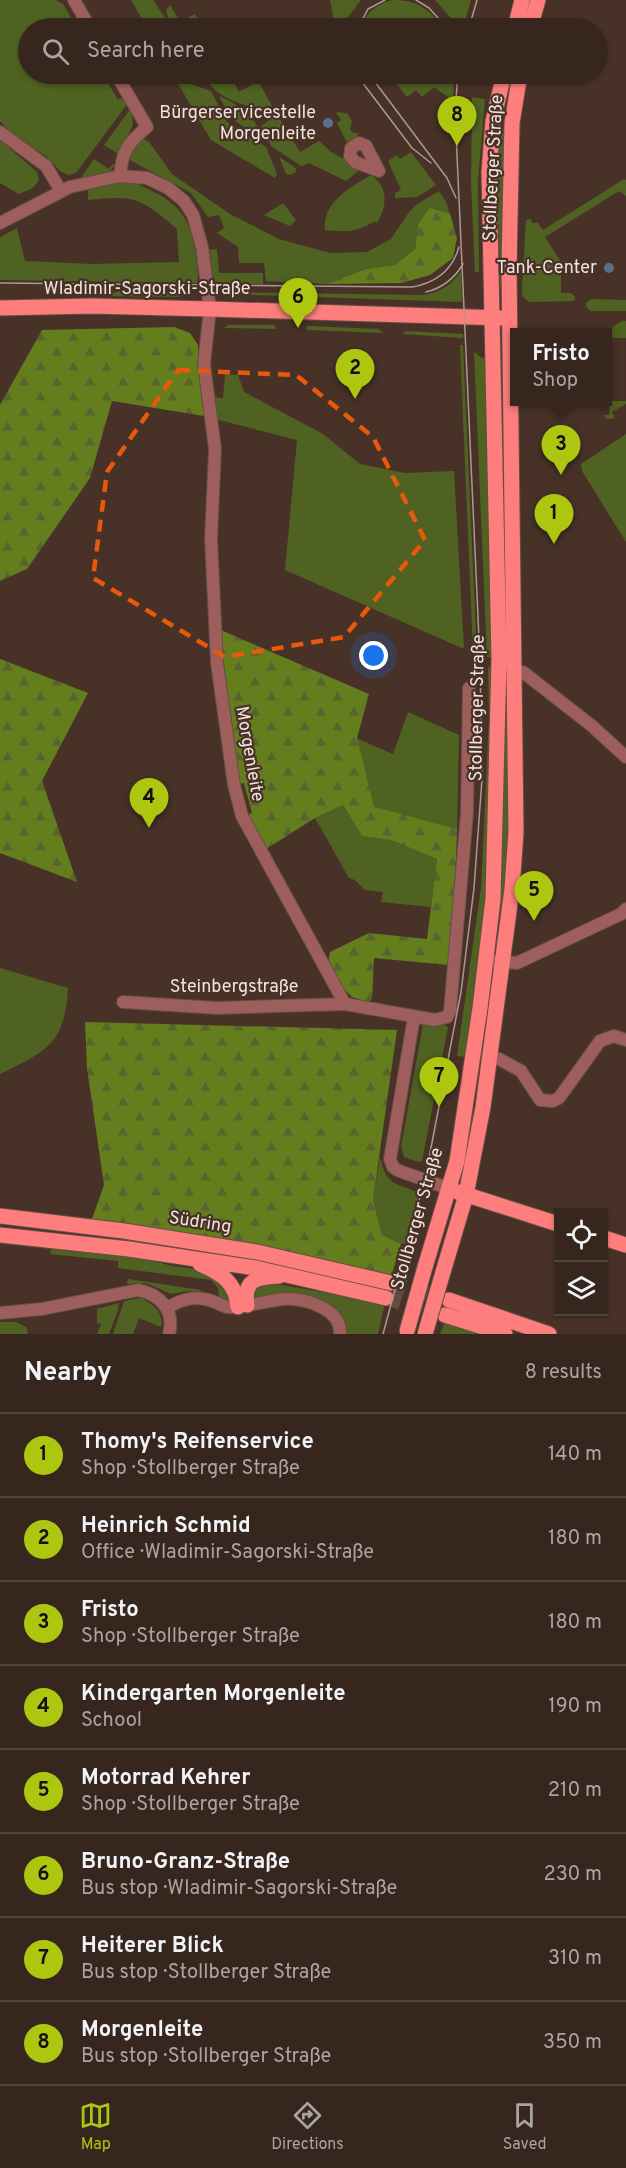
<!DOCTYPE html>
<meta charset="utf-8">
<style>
:root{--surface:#36261e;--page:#3d2e27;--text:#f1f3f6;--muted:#aaa5a4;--line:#50433c;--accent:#adc60f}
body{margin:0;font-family:Overpass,sans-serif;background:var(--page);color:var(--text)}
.controls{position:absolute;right:18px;bottom:18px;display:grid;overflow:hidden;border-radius:0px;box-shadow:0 2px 4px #0004}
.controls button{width:54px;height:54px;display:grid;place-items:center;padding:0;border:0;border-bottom:2px solid var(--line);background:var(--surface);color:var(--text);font:30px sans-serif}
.you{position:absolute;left:374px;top:656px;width:21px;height:21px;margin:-15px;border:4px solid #fff;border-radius:50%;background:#1a73e8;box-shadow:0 0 0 9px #1a73e833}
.badge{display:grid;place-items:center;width:39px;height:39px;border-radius:50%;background:var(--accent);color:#111;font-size:20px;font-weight:700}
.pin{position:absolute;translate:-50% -50px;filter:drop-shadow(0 2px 3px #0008)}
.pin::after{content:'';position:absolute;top:32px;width:21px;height:18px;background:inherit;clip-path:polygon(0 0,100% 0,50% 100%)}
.popup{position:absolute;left:510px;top:328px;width:102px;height:78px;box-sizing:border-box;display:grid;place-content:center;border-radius:0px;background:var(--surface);filter:drop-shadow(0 2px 4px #0005);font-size:20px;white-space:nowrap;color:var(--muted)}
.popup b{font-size:22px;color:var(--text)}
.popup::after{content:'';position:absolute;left:50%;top:100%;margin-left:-12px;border:12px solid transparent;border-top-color:var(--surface)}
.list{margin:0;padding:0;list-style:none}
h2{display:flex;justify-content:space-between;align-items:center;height:78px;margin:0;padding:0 24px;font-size:26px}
h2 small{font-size:20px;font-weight:400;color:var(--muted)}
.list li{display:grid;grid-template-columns:39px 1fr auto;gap:18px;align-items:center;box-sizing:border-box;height:84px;padding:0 24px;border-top:2px solid var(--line)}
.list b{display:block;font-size:22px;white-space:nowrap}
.list p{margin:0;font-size:20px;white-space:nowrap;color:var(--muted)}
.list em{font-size:20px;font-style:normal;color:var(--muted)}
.icon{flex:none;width:33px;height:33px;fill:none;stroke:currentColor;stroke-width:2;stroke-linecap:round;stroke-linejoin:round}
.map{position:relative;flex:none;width:626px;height:1334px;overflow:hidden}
.search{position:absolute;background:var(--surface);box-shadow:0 2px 4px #0004;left:18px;right:18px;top:18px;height:66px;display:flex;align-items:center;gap:15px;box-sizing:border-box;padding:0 21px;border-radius:33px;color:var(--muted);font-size:22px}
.sheet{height:750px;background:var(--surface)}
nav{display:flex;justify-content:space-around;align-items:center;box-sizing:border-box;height:84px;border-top:2px solid var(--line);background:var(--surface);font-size:16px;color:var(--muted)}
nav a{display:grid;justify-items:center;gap:3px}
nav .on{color:var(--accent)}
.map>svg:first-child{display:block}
.green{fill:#4f6221}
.forest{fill:url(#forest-firs)}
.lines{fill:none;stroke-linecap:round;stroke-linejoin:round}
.major-tunnel{stroke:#624d43;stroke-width:15;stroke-dasharray:15 8;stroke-linecap:butt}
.minor-casing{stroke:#634e45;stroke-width:14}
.major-casing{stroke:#634e45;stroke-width:17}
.minor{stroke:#9d5e5c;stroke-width:12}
.major{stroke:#fe7e7d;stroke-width:15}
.tram{stroke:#ab9992;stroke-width:1.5}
.major-bridge-casing{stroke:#634e45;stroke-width:17;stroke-linecap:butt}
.major-bridge{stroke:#fe7e7d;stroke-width:15}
.marked{fill:none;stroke:#e8590c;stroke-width:4.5;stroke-dasharray:12 8;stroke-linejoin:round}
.service-dot{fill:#5c6f8a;stroke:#483228;stroke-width:2}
.labels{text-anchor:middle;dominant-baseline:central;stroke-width:4.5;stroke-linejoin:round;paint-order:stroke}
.poi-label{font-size:18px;fill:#f2e3dd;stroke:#483228;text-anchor:end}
.street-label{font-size:18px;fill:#f2e3dd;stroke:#483228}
</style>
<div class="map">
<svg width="626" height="1334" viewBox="0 0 626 1334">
<defs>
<pattern id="forest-firs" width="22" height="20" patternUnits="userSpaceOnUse" patternTransform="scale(1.5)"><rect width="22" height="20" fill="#647e1e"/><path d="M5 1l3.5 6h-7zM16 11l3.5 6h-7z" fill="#58642e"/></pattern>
</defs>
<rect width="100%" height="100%" fill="#483228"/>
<path class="green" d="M0,0H55L63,4L77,28H28V74H103L118,100L124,97L128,103L76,173L69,175L61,172L46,156L15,137L0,121Z
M131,0H153L172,28H147Z
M330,0H361L348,17L344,28H330L333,16Z
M393,0C418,0 429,9 443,28H360C366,13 377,3 393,0Z
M435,0H471L463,28H457L451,18Z
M170,5L180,22L195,14L203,28C187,29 170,30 166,10Z
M205,74H229L239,92L258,81L272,106C254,111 224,100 212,87C209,83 207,78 205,74Z
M401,74H454L453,101L434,87L422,97L416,90L407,97L394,81L402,75Z
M180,80L211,91L227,122L266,147L277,174L275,178L211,140L177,82Z
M219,96C239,104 255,117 263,138L261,139L230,117Z
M472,97L485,99L478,181L479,272H475L471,184Z
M131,108L133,124L120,155L104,145Z
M336,112L347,113L352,121L350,129L353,133H358L357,138L349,142L346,141L337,123L341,120Z
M277,115L300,152L319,141L331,152L362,168L346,181L309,163L301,166L271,146L261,126Z
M502,127L506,132L503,182L504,287H500L499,227L494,195L499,128Z
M144,139L149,142L172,174L230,214L279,239L330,253L367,252L391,239L409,212L416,205L439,191L446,202L450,214L430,209L418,224L415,249L395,265L366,269L327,284L266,281L264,263H239L238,247L217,233L224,228L219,215L208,217L191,193L128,159L134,145Z
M0,140L37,172L39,180L33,188L19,194L0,183Z
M411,152L436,185L417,197L395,198V193L401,190L388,161L397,155L400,159Z
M279,157L296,168V172L290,175L286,174Z
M94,159L109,169L113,164L115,165L110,171L80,179Z
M371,175C389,187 387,206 377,223L375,221C355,233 347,232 325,230C322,202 351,187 371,175Z
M624,179L626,180V196L619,191L545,237L561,262V293H571L575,297L574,301L530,302C523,299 522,296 522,289L526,220L531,219L532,223H538L543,230Z
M133,182C173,200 189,209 196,255C197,264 199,274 197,283L0,280V237L17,228L25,261L91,264L179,262L177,229C141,198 135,195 88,200V188L110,183Z
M283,203L296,220L290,226L264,215Z
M217,249L219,273H263V284L216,283L213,278L209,250Z
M461,271L462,302L225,294V292L422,295C439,293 451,286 461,271Z
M119,291L192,292L178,297L106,296V293L118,292Z
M591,299L626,300V311H590L586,306V303Z
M622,321H626V338H609L608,351V333L614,326Z
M229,325H275L276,329L223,328Z
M307,326L378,329L383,333L307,330Z
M406,331L463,334V338L402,334Z
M460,345H463L477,655L473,653Z
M474,352L482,358L487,357L494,657H487Z
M225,374L238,375L244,392L323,434L360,464L405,473L454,471L464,649L285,570L297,440L204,416L202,396L223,398Z
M610,401H626V404L612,412L615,418L607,419L603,415H609Z
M626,434V542L582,471L581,464Z
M504,663H509L511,810L506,889L497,955L500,924L497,892Z
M488,667L492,668L486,911L467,1057L457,1056L481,888L489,719Z
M408,712L459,735L457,829L374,808L356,738L393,754Z
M343,805L362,836L391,840L437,859L431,907L381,902L383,892L365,890L355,880L349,878L315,818Z
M0,968L68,988C65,1044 47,1051 0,1074Z
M423,1024H442L448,1027L422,1161L419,1162L404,1157L401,1147Z
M380,1156C386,1185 394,1183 420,1193L406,1243L401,1244L382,1235L373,1200Z
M51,1247L128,1254L172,1266L204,1270L232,1293L229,1303L219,1299L218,1288L211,1280L118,1268V1261L50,1254Z
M128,1279L201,1290L200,1293L189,1291L171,1294L146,1283L127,1284Z
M265,1282L385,1303L378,1334H345L342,1317L334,1309L251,1299L247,1284Z
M141,1298C153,1304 164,1312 161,1327L139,1318L133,1334H113L124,1301Z
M119,1303L118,1310L109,1334H97L101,1324L97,1323V1309Z
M445,1321L492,1334H440Z
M0,1322H16L26,1327L28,1334H0Z"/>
<path class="forest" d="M430,208L450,214L457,238L453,258L430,275L401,283L327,284L366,269L395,265L415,249L418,224Z
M174,327L190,333L198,345L204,416L112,401L90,478L27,569L0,581V405L42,330Z
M216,628L369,694L357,738L374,807L457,829L455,892L449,965L374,958L372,999L367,1002L352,997L338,983L328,964L330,952L369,933L427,939L437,859L391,840L362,836L343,805L315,818L266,849L246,815L252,813L244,783L236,785Z
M0,659L88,693L42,781L77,882L0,853Z
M85,1022L397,1030L373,1200L382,1235L401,1244L391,1277L92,1219L104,1185L87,1068Z"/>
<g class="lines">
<path class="major-tunnel" d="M391,1283L449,1300
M386,1298L443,1314"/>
<g class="minor-casing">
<path id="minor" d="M74,0L90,28
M116,74L147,127C128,143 122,151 120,176L147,178L168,188L184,201L193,215L202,247L210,309L204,364L215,449L211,539L217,663L234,785L242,816L345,1004L435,1020L447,1017L450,1011L467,813L469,688
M0,132L46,166L61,191
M359,143L366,146L379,171L355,162L350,156L351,148Z
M0,223L70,187L120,176
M514,670L523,672L592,726L626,757
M493,961L517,963L621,914L626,909
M123,1002L217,1008L345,1004
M414,1017L390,1159L393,1167L397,1170L450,1189
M491,1058L499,1059L521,1071L540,1100L553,1101L559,1098L600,1041L614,1036L626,1040
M167,1308C184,1298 196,1295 215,1302C221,1305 226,1308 233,1307C251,1307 270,1299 288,1299C308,1299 342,1310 340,1334
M0,1313L42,1309L138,1290C160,1294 175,1310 169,1334"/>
</g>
<g class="major-casing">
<path id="major" d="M515,28L522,0
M530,28L538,0
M0,308L92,306L210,309L503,318
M458,1192L558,1224
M0,1216L124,1231L257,1252L391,1283
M0,1235L129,1249L256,1268L386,1298
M604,1238L626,1245
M200,1264C221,1273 236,1282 238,1307
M425,1267L457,1161L480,1008L493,899L499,660L489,172L493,121L504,74
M443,1272L466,1195L483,1107L512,889L516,832L509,269L512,123L520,74
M449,1300L549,1334
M247,1305C243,1280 256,1277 279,1276
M445,1315L505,1334"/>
</g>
<use href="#minor" class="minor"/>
<use href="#major" class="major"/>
<path class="tram" d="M416,0L429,8L447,28
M358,28L368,9L385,0
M469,28L477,0
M356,74L412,148L431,163
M369,74L447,178L456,198
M0,283L412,287C436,283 452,271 459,247
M426,292C443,288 454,279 463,264
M383,1334L425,1179L461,992L474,888L482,779L480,661L455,111L458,74"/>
<g class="major-bridge-casing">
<path id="major-bridge" d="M407,1331L425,1267
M425,1334L443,1272"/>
</g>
<use href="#major-bridge" class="major-bridge"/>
</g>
<path class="marked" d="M178,370L296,375L373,437L425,540L344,637L225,657L93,578L107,472Z"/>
<g class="service-dot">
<circle cx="328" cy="123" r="6"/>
<circle cx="609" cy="268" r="6"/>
</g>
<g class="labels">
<g class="poi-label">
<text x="316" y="113">Bürgerservicestelle<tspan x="316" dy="21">Morgenleite</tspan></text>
<text x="597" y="268">Tank-Center</text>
</g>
<g class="street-label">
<text transform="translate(494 168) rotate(-87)">Stollberger Straße</text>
<text x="147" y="289">Wladimir-Sagorski-Straße</text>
<text transform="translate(478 708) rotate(-89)">Stollberger Straße</text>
<text transform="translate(249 754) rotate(80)">Morgenleite</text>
<text x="234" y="987">Steinbergstraße</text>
<text transform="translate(418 1219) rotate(-74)">Stollberger Straße</text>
<text transform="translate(200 1223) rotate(9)">Südring</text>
</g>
</g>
</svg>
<div class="controls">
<button><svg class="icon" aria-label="locate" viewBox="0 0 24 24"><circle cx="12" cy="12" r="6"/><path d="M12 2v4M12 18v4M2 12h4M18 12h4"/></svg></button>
<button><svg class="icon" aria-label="layers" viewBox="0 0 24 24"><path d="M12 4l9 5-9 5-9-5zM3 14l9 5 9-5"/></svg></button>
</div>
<div class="you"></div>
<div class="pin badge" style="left:554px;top:544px">1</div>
<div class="pin badge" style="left:355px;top:399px">2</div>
<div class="pin badge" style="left:561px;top:475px">3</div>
<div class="popup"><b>Fristo</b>Shop</div>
<div class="pin badge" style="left:149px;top:828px">4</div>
<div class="pin badge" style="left:534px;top:921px">5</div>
<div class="pin badge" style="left:298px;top:328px">6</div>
<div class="pin badge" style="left:439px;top:1107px">7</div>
<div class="pin badge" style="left:457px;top:146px">8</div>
<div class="search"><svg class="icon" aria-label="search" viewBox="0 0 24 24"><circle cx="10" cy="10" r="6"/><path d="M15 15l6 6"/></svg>Search here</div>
</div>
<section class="sheet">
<h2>Nearby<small>8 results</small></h2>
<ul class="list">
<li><span class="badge">1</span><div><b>Thomy's Reifenservice</b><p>Shop · Stollberger Straße</p></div><em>140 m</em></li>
<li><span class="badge">2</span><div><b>Heinrich Schmid</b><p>Office · Wladimir-Sagorski-Straße</p></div><em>180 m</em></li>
<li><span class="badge">3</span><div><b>Fristo</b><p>Shop · Stollberger Straße</p></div><em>180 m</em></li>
<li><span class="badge">4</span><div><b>Kindergarten Morgenleite</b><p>School</p></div><em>190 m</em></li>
<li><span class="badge">5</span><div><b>Motorrad Kehrer</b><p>Shop · Stollberger Straße</p></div><em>210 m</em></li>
<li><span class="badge">6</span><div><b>Bruno-Granz-Straße</b><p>Bus stop · Wladimir-Sagorski-Straße</p></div><em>230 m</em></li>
<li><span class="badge">7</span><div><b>Heiterer Blick</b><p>Bus stop · Stollberger Straße</p></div><em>310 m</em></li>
<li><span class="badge">8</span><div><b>Morgenleite</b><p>Bus stop · Stollberger Straße</p></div><em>350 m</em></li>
</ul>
</section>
<nav>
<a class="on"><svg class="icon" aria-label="map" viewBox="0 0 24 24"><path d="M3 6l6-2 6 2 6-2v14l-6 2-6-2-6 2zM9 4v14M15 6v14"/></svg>Map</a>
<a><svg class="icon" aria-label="directions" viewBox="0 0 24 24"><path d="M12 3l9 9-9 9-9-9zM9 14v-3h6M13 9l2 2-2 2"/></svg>Directions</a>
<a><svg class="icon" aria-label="saved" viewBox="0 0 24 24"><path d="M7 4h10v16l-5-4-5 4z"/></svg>Saved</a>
</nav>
